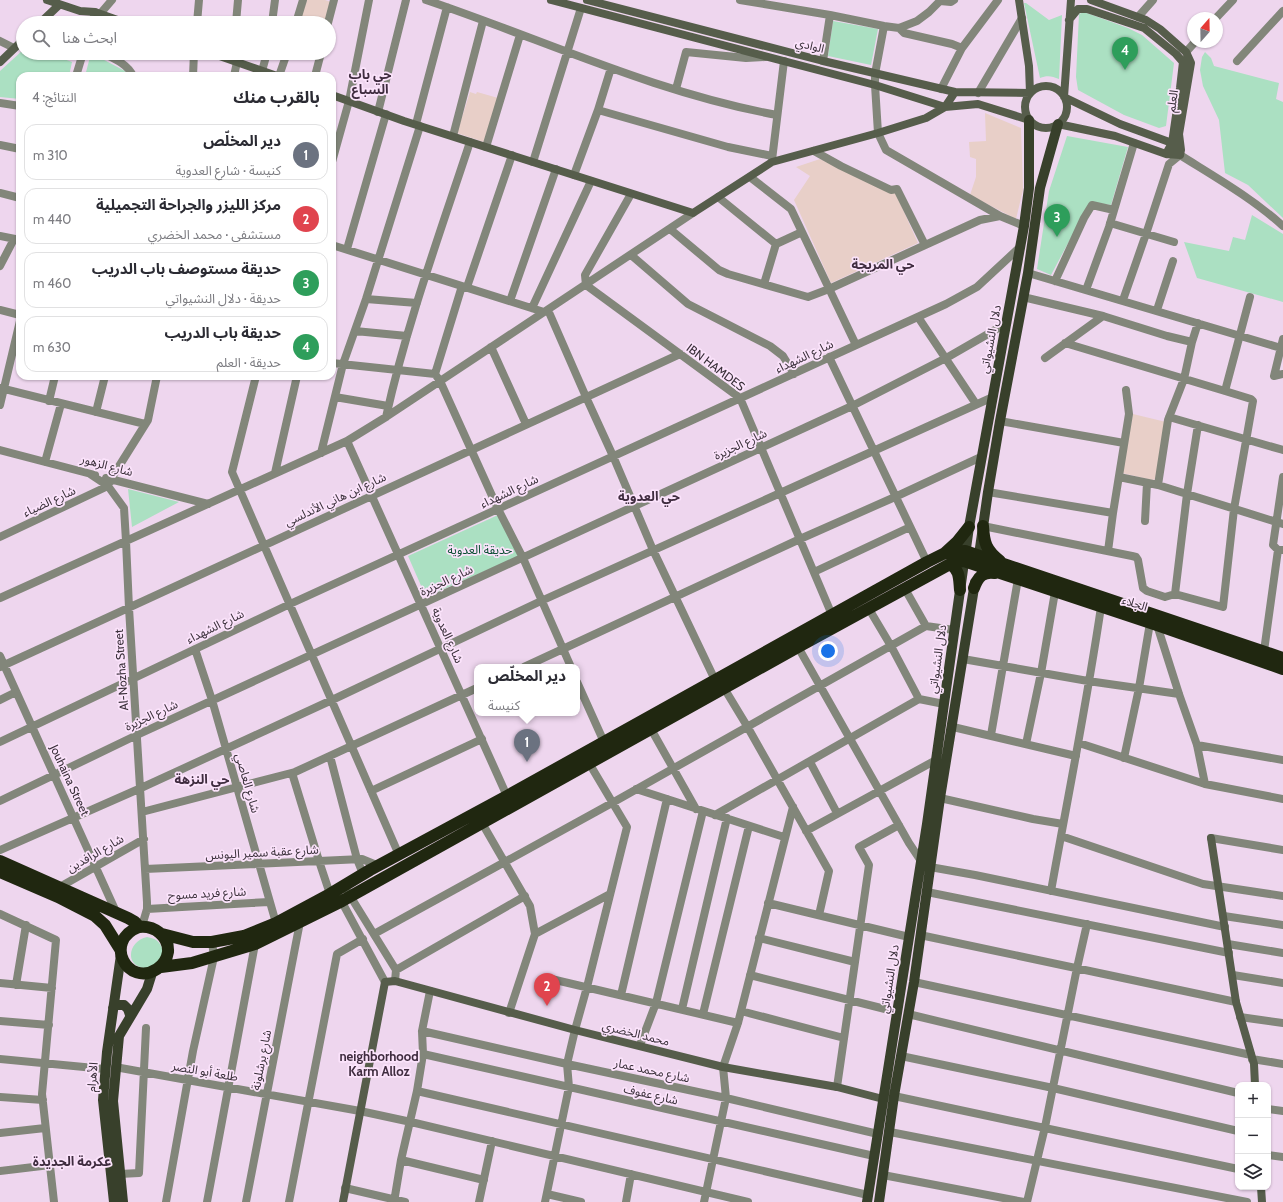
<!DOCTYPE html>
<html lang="ar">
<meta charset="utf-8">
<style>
:root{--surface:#fff;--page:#f7f7f7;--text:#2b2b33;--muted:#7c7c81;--line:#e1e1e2;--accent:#7c3aed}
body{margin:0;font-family:Cabin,"Noto Sans Arabic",sans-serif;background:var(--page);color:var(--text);direction:rtl}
.controls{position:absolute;right:12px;bottom:12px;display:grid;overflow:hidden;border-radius:8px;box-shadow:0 1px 3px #0004}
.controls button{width:36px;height:36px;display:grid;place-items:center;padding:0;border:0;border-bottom:1px solid var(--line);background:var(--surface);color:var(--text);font:20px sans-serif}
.compass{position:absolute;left:1187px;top:12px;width:36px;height:36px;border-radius:50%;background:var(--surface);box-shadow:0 1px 3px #0004;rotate:20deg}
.you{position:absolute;left:828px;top:651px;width:14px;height:14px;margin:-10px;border:3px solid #fff;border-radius:50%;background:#1a73e8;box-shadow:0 0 0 6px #1a73e833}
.badge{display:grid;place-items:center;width:26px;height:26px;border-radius:50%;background:var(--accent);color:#fff;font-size:13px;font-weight:700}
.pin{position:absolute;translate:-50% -33px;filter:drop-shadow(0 1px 2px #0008)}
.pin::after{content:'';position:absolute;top:21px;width:14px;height:12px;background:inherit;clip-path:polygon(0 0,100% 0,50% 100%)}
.popup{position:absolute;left:474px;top:664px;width:106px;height:52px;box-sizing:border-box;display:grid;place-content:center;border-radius:8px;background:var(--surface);filter:drop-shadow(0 1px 3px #0005);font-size:13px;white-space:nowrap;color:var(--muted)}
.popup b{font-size:15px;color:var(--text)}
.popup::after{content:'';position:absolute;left:50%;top:100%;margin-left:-8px;border:8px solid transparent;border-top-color:var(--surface)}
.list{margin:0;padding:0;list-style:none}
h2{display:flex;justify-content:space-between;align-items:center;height:52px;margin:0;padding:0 16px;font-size:17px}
h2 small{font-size:13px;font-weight:400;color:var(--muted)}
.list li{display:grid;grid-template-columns:26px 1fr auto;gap:12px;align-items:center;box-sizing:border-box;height:56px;margin:0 8px 8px;padding:0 8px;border:1px solid var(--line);border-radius:12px}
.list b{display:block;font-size:15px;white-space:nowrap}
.list p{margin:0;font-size:13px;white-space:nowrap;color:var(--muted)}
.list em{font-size:13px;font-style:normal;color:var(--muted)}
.icon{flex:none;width:22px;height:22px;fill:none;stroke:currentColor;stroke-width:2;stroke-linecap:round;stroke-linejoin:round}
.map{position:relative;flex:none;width:1283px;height:1202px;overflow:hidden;direction:ltr}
.search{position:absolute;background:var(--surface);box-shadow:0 1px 3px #0004;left:16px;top:16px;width:320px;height:44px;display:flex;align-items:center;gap:10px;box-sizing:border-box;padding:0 14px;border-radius:22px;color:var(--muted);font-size:15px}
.panel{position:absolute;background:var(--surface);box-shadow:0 1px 3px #0004;left:16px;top:72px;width:320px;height:308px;border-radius:12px;direction:rtl}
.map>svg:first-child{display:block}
.education{fill:#e8cfc8}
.green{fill:#abe0c2}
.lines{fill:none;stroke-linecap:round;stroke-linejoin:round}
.street{stroke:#82867a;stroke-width:8}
.secondary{stroke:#565d4b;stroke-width:8}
.primary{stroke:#38402b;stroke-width:10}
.highway{stroke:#202710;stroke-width:12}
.labels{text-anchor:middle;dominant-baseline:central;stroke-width:3.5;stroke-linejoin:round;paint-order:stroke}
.street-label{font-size:12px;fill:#392f39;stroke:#fbe3fb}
.park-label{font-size:12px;fill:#074d30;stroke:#fbe3fb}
.neighbourhood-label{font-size:13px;font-weight:bold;fill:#3f2c3f;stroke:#fbe3fb}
</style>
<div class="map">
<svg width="1283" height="1202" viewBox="0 0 1283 1202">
<rect width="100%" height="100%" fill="#eed6ee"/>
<path class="education" d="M307,0H325L331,2L326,23H299Z
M470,92L476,94L477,92L498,98L484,142L457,133Z
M985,113L1021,128L1023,190L1016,219L970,195L976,177V159L970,157L969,142L986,141Z
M820,159L891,193L895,192L918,243L831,283L794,200L810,176L796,167Z
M1133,414L1166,422L1156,479L1152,480L1122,473Z"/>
<path class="green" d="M1024,3H1026L1049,20L1062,15L1059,79C1052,76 1047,75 1040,78Z
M1084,12L1128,28L1142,35L1174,63L1166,126L1159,128L1124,115L1078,90L1076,77L1079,14Z
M833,21L878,29L871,65L828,56Z
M23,50V53H65L64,59L72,62L69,76H20V99L0,97V71Z
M1205,52L1211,58L1214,66L1279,83L1276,99L1283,102V218L1248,185L1225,173L1219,120L1203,86L1200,70L1202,57Z
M91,53L125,71L127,76H85Z
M1067,136L1128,147L1111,205L1090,202L1051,275L1037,269L1049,191Z
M1252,215L1283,234V302L1197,278L1184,242L1229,251L1233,237L1245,240Z
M128,489L179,502L132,527Z
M498,515L519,556L426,597L408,556Z
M147,937C159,939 161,944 164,954L156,968C151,968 144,969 140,967C124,961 131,940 147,937Z"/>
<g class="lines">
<path class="street" d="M426,0C542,39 655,93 777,115
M740,0L830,15L823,61
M100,14L112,0
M830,15L884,26L899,28L917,21L929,12L940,1L951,2L954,0
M1138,17L1153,0
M1216,18L1233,0
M92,23L95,12
M197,23L199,0
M236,23L238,0
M272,23L275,0
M296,23L303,0
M328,23L334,0
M884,26L875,74V85L878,133L886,150L1000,216L1024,226
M899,28L904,33L952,44L962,48
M0,41L14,48
M1186,52L1195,42
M103,53C113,58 128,64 133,76
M1237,61L1283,11
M611,68L598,110L728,147L772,156
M262,71L267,53
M76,76L83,53
M193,76L194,53
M234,76L237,62
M279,76L287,53
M315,76L321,53
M676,89L686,52L746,58L765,57
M941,89L962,48L998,0
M978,93L1022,18
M0,103L20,106
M378,112L406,0
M416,124L447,7
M453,136L483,21
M0,145L20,149
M486,147L520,35
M814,151L841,166L891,190L897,189L925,245
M772,160L784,61
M332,162L349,101L369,0
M533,162L581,8
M574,175L598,110
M750,177L791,209L856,345
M0,193L20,198
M631,194L585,275L586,285L740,398L832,615
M718,197L776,244L802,232
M1110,223L1174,242
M670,229L719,270L728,274L808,297L829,289L980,220L1000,216
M0,236L20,240
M332,245L544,312
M347,249L386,114
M631,255L688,304L770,346L783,356L794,374
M0,266L14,239
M1028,273L1281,348
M1055,281L1084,218L1092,205L1114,210
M764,284L776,244
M467,287L512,155
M1086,290L1109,227L1134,143
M1023,297L1103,316L1045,358
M366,299L417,303
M1123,300L1146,234L1169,164L1180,155C1215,177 1252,198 1283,226
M510,301L556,169
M532,308L591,181
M0,310L20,315
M548,310L586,397L613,456L653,550L715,680
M1157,310L1173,261
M1103,316L1167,336L1192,342
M918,317L976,404
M355,331L407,336
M1283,339L1274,376L1283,374
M491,347L526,424
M829,357L927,562
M332,363L435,374L440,381L498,509L523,558L571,667
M435,374L462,286
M256,376L232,472L399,855
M0,388L145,424
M1225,391L1250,297
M335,397L388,406
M49,401L55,376
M0,405L20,321
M96,412L105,376
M386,417C407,323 440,233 470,142
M1169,417L1283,450
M1000,421L1124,443
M347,441L507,796
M0,450L95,475
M321,453L343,364L366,299L420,126
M45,462L61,404
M275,473L297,376
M90,474L108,486L124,508L126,541L129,608L147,902V909L142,926
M1119,477L1158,485L1283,524
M106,478L208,504
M1158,485L1168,420L1184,379L1192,342L1198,323
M988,492L1113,513
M1145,521L1147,483
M983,526L1132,556L1136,557L1138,560L1143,588L1147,591L1165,597L1175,594L1223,607L1234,509L1253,401L1251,399L1225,391L1065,343
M0,537L108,486L111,479L148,420L157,376
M1282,550H1278L1273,545L1283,477
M1108,551L1113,513L1129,414L1126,390
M814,572L910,527
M905,589L926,626
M1175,594L1187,494L1198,425
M0,598L347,441L386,417L693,213
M869,609L891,646L919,699
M1157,625L1179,694L1197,745L1205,784
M798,647L909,843L921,861
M195,649L212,700L276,923
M1264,651L1278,550
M0,656L117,914
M963,659L1088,681L1179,694
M0,667L680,354
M524,667L800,539L895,497L981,457
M577,682L604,742
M724,688L747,726L829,871L819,915
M0,700L16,692
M953,727L1076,756
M651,729L696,809
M991,735L1018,579
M0,742L290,604L946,304L977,287L1019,248
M1079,743L1205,784L1283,799
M1026,744L1041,673L1055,592
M1197,745L1283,760
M330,756L357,859L363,874
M1124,758L1139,688L1150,623
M810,762L837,813
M292,773L319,861L330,894
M636,789L784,837
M371,791L482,739
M940,798L1033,819L1063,824
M0,801L137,735L852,406L948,357L1007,323
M142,812L295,772L477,688
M715,815L919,699L944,704
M482,823L530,906L535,934L509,1013
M806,831L936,760
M1061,836L1203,884L1283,896
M1211,838L1283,850
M0,850L141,788L332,700L541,601L993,397
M930,867L975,875L1225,927
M145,869L362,859L379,866
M344,886L396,970
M58,888L144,839
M336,891L385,982
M1051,891C1068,796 1087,702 1101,607
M927,892L1229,953
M768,903L909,937
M147,909L269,902
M0,914L56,940L42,1094L54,1202
M1224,916L1283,925
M374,934L612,803L926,626L954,630
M535,934L610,894
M920,935L1236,1002
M759,938L855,962
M1228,944L1283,953
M750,975L897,1012
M1233,975L1283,983
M547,978L738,1023
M395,981L396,970L525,896
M914,982L1251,1055
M0,983L52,988
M16,985L26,925
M621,995L667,799
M682,1009L727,818
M741,1011L844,1038
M703,1014L749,826
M908,1014L1238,1093
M1240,1017L1283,1023
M0,1021L49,1025
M422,1031L567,1064L726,1098L878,1134
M640,1045L656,1003L703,811
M423,1054L874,1156
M901,1056L1053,1088L1238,1131
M0,1059L105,1069
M1252,1059L1283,1064
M115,1067L360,1111L411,1122L748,1202
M837,1087L869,865L859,847L899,825
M417,1091L868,1195
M894,1096L1238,1169
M0,1097L43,1100
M1268,1109L1283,1111
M890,1132L1247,1202
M0,1133L45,1128
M1268,1155L1283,1157
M401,1160L484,1180
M0,1171L50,1165
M120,1174L139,1173L146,1028
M883,1175L1024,1202
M345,1188L405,1202
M547,1194L581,1202
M166,1202L193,1051L214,957L212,942
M207,1202L255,944
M246,1202L300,922
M289,1202L337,954L363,939
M394,1202L401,1160L417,1091L423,1054L422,1031L430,991
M479,1202L492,1141
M545,1202L569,1087L567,1064L575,1030L587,987L627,827L589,763
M626,1202L631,1174
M704,1202L726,1098L723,1067L738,1023L793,807
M1027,1202L1045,1127L1077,968L1087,924"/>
<path class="secondary" d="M47,0L80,11L95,12L126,23
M551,0L875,85L945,107L955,92
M587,0L823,61L955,92L1030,93L1029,66L1019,0
M1071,0L1064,97L1120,124L1172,143L1180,155
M1091,0L1146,20L1160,29L1186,52L1191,63L1179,134L1181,150L1180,155
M1069,20L1078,9H1087L1144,28L1176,54L1183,62L1180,88L1172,143L1166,154
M40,23L59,5
M211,53L277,76
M0,62L23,40
M1025 107a21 21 0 1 1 42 0a21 21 0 1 1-42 0Z
M332,95L404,121L693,213L772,162L878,133L926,118L945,107L978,104L1029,120
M1058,124L1115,136L1166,154L1180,155
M1211,838L1236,1002L1254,1064L1255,1085
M1261,1187L1262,1202
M343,1202L385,982L395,981L575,1030L723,1067L837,1087L883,1099"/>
<path class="primary" d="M978,562L988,492L1000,421L1028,273L1040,188L1058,124
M113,1008L116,1005H124L128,1009L130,1015
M114,1202L103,1100L107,1052L121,955
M123,1202L113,1101L119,1036L147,989L152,973
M867,1202L927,824L969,527L1024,226L1029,188V120
M879,1202L894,1096L914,982L940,798L975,582"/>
<path class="highway" d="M983,526C984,543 986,550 1000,561
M945,553L957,542L969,527
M950,564C960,570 959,579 960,590
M974,588C978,577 983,571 995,573
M0,861L128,918L135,922L139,927C154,925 169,936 168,952C167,959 163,965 157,969C128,988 102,941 139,927
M0,872L58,897L95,916L105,925L120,949
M162,934L193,942H212L244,936L276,923L330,894L370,870L507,796L927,562L945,553L965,551L1283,658
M161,967L192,963L255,944L342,901L798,647L950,564L964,561L1157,625L1283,669"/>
</g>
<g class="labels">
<g class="street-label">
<text transform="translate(810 45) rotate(14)">الوادي</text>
<text transform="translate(1172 101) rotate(-82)">العلم</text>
<text transform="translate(990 339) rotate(-79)">دلال النشيواتي</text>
<text transform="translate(804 356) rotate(-25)">شارع الشهداء</text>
<text transform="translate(716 367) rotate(37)">IBN HAMDES</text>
<text transform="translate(740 444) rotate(-25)">شارع الجزيرة</text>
<text transform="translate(107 465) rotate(15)">شارع الزهور</text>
<text transform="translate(509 491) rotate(-25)">شارع الشهداء</text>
<text transform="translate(335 499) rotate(-25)">شارع ابن هاني الأندلسي</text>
<text transform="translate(49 501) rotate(-25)">شارع الضياء</text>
<text transform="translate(446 580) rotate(-25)">شارع الجزيرة</text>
<text transform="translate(1135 603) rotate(18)">الجلاء</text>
<text transform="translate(215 626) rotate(-26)">شارع الشهداء</text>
<text transform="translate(448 635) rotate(66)">شارع العدوية</text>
<text transform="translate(937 659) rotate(-82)">دلال النشيواتي</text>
<text transform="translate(121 670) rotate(-94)">Al-Nozha Street</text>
<text transform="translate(151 715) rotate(-25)">شارع الجزيرة</text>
<text transform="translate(70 780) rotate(65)">Jouhaina Street</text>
<text transform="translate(248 783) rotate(74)">شارع العاصي</text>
<text transform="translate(262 852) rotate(-3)">شارع عقبة سمير اليونس</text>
<text transform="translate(95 853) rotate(-30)">شارع الرافدين</text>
<text transform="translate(207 893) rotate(-3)">شارع فريد مسوح</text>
<text transform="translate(889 979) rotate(-81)">دلال النشيواتي</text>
<text transform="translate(636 1033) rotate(14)">محمد الخضري</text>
<text transform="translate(261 1060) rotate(-79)">شارع برشلونة</text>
<text transform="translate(652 1070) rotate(12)">شارع محمد عمار</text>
<text transform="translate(205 1071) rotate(10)">طلعة أبو النصر</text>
<text transform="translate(92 1077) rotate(-85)">الأهرام</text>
<text transform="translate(651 1094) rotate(13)">شارع عفوف</text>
</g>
<g class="park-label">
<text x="480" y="549">حديقة العدوية</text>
</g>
<g class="neighbourhood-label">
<text x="370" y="74">حي باب<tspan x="370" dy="15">السباع</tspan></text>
<text x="883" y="264">حي المريجة</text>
<text x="649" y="496">حي العدوية</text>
<text x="202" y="779">حي النزهة</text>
<text x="379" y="1056">neighborhood<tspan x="379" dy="15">Karm Alloz</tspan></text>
<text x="72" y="1161">عكرمة الجديدة</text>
</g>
</g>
</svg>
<div class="controls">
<button>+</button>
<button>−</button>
<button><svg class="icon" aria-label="layers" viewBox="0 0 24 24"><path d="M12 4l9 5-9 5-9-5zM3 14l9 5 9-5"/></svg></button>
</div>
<svg class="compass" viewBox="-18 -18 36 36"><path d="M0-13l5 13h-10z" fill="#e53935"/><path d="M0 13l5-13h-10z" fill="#7c7c81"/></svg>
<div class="you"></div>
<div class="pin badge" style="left:527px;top:762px;background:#6b7280">1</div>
<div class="popup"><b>دير المخلّص</b>كنيسة</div>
<div class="pin badge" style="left:547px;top:1006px;background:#e0444e">2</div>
<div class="pin badge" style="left:1057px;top:237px;background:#2e9e5b">3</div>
<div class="pin badge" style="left:1125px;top:70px;background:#2e9e5b">4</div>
<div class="search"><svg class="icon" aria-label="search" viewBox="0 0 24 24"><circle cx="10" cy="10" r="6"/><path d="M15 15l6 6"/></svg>ابحث هنا</div>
<section class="panel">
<h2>بالقرب منك<small>النتائج: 4</small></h2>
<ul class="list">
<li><span class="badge" style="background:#6b7280">1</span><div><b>دير المخلّص</b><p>كنيسة · شارع العدوية</p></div><em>310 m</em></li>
<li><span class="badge" style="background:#e0444e">2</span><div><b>مركز الليزر والجراحة التجميلية</b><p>مستشفى · محمد الخضري</p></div><em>440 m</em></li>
<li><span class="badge" style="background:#2e9e5b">3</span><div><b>حديقة مستوصف باب الدريب</b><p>حديقة · دلال النشيواتي</p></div><em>460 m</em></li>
<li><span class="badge" style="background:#2e9e5b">4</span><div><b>حديقة باب الدريب</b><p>حديقة · العلم</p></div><em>630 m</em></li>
</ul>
</section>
</div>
